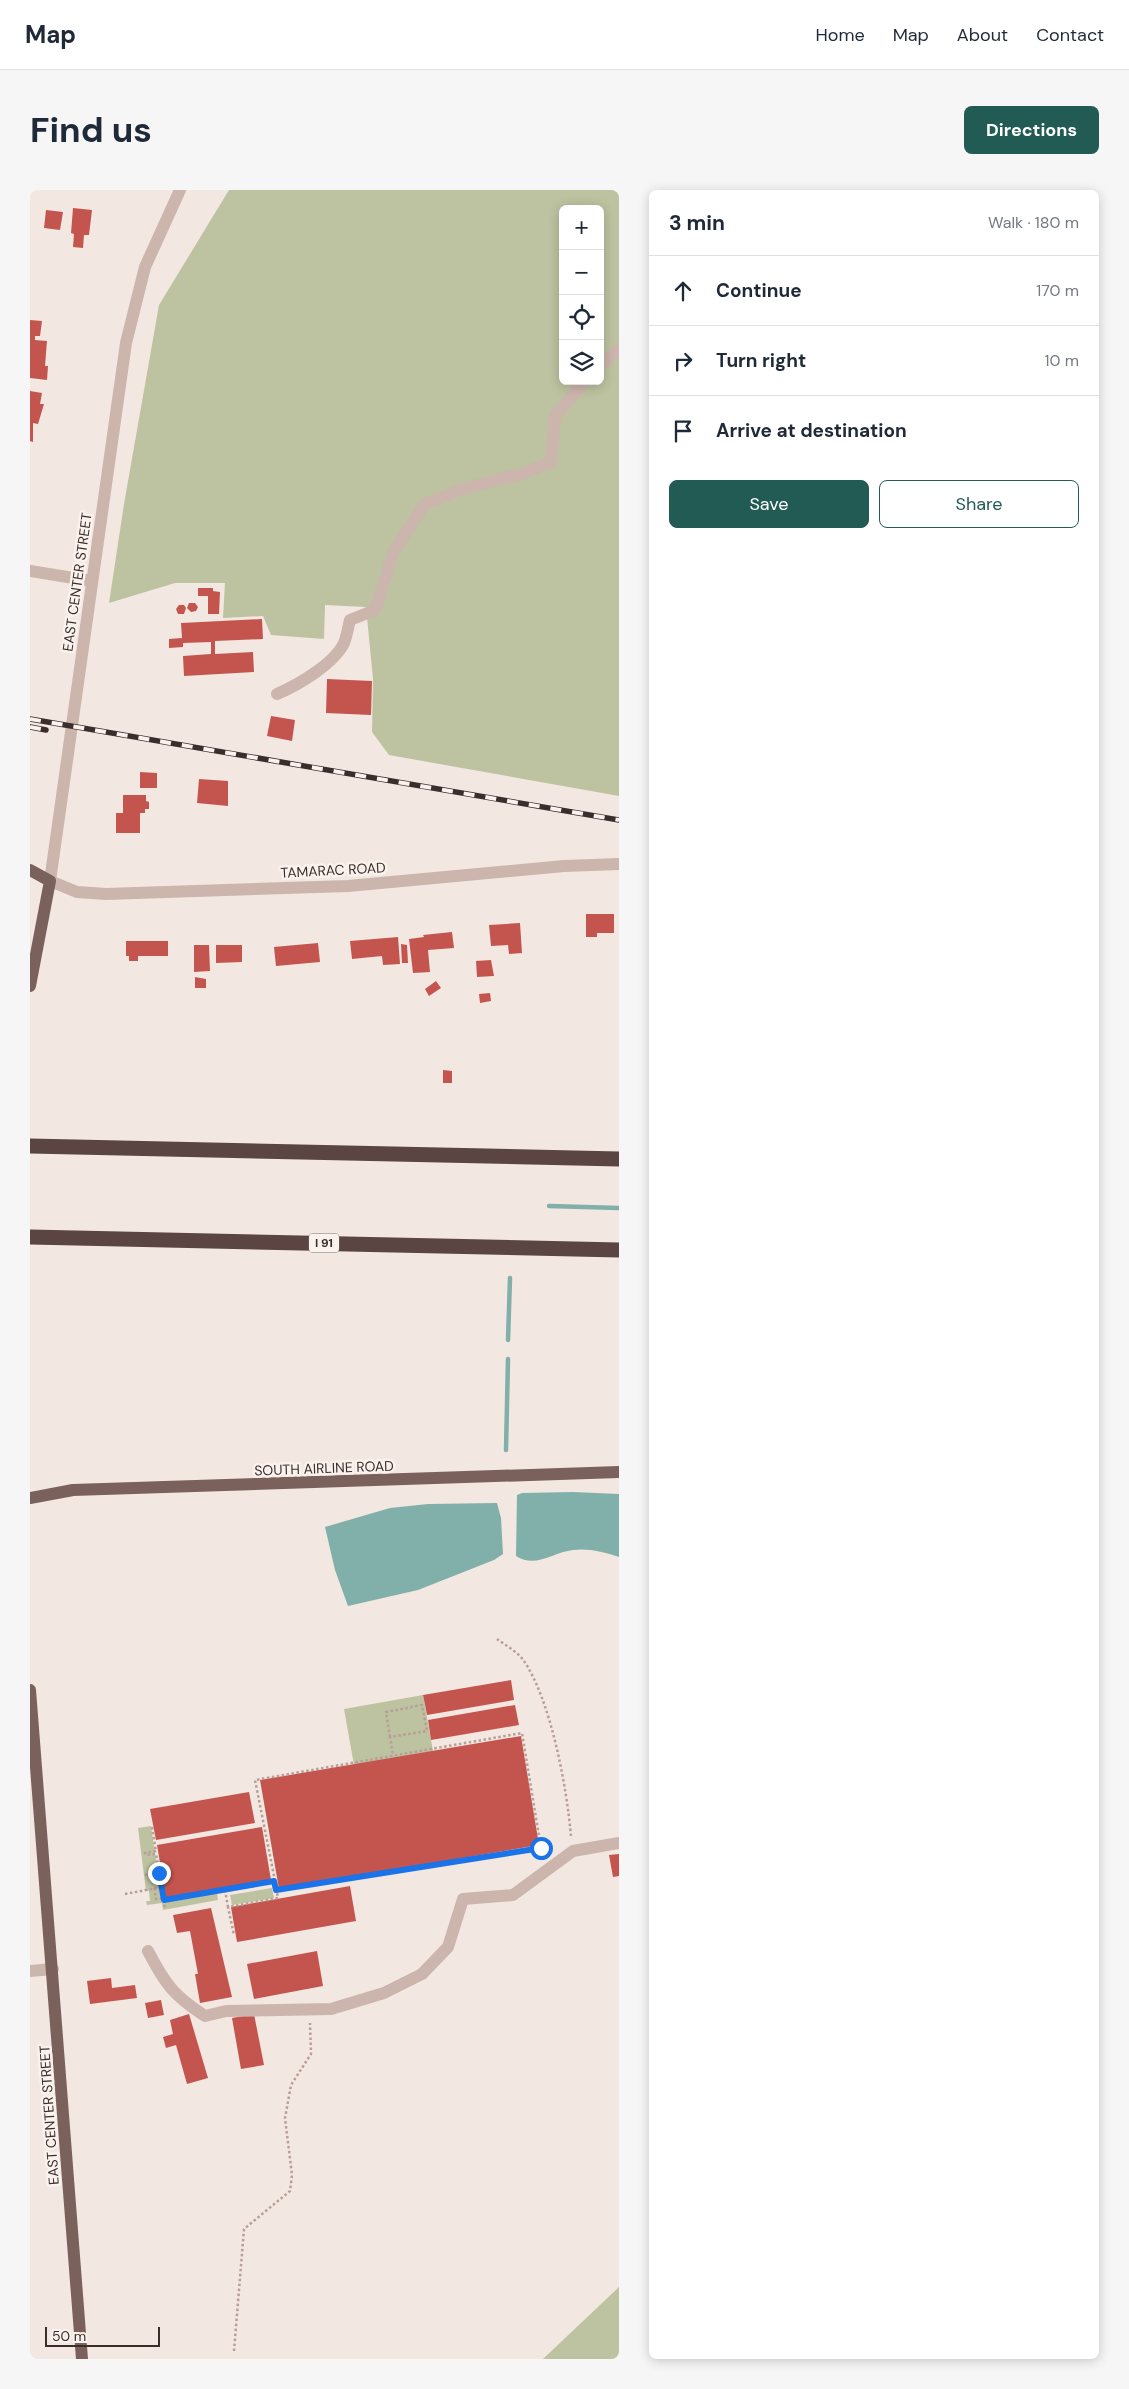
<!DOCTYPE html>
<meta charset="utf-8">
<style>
:root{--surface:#fff;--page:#f6f6f7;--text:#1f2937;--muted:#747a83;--line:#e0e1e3;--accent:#215b54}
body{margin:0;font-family:"DM Sans",sans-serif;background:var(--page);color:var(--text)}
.controls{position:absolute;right:15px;top:15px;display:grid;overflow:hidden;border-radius:8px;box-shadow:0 2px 12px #0003}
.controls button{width:45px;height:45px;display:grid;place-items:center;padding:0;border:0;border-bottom:1px solid var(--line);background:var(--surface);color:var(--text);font:25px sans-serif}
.scale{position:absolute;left:15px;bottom:12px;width:115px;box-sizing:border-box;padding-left:5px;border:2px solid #3a2d2b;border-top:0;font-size:14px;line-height:18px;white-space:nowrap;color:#3a2d2b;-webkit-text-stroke:4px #faf2ed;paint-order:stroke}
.stop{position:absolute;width:15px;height:15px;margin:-11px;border:4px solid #1a73e8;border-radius:50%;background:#fff}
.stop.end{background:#1a73e8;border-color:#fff;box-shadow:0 1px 5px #0008}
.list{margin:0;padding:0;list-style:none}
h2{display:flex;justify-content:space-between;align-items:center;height:65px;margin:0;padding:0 20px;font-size:21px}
h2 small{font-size:16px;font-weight:400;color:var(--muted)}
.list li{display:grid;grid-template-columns:32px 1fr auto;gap:15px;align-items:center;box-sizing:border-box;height:70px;padding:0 20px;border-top:1px solid var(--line)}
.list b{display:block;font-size:19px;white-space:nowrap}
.list em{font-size:16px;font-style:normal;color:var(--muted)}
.actions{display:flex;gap:10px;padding:15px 20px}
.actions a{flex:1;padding:11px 0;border:1px solid var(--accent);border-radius:8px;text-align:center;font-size:18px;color:var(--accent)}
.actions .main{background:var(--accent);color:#fff}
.icon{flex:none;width:28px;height:28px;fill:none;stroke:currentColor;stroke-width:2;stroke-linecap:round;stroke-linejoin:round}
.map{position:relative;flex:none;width:589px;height:2169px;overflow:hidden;border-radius:8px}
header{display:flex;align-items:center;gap:30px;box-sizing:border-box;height:70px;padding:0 25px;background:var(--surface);border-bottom:1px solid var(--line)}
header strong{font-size:24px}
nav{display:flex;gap:28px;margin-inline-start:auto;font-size:18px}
.intro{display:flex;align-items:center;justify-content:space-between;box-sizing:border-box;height:120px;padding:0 30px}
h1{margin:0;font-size:35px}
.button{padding:12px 22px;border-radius:8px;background:var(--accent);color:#fff;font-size:18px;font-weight:700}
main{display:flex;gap:30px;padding:0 30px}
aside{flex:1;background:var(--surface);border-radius:8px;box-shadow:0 2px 12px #0003}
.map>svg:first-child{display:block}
.green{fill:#bdc2a0;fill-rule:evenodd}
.water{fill:#80b0a9}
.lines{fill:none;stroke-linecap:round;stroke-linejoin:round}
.stream{stroke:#80b0a9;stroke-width:4.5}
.building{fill:#c4554e}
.path{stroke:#b79e96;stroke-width:2.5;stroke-dasharray:2.5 2.5;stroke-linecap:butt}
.minor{stroke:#cbb5ac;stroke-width:12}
.major{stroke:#7b615c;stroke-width:12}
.highway{stroke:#5a4542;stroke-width:15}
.rail-casing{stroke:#3a2d2b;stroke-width:5.5}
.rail{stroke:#faf2ed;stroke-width:4;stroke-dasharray:11;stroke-linecap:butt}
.route{stroke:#1a73e8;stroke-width:6}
.labels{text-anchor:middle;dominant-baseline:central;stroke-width:5;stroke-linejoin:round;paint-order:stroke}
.shield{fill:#faf2ed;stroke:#746865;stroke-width:1}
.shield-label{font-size:12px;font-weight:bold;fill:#3a2d2b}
.street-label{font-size:14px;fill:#3a2d2b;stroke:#faf2ed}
</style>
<header>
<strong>Map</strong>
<nav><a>Home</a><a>Map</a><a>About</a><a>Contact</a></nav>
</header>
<div class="intro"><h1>Find us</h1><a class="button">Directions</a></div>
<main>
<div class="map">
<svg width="589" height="2169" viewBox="0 0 589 2169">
<rect width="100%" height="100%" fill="#f3e7e1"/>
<path class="green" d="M199,0H589V606L359,565L342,542L343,489L336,417L295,415L294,449L241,445L233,426L193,428L195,393H145L79,413L94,314L129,115ZM533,19H570V191H533Z
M393,1505L403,1561L324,1575L314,1519Z
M121,1636L132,1713L187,1703L188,1710L133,1720L132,1713L117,1715L116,1711H120L119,1701H116L108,1638Z
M242,1698L244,1708L202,1715L200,1705Z
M589,2097V2169H513Z"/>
<path class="water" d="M543,1302L589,1304V1367C574,1362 558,1358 543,1360C523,1362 506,1379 486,1366L487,1305L492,1303Z
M467,1313L471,1328L473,1364L464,1370L388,1400L318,1416L305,1380L295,1337L360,1318L398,1314Z"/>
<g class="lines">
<path class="stream" d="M519,1016L589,1018
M478,1150L480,1088
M476,1260L478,1169"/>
</g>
<path class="building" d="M43,18L62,20L59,45H54L53,58L43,57L44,44L41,43Z
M16,20L33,22L30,40L14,38Z
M0,130L12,131L10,146H5V150L17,151L15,176H18L17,190L0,188Z
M0,201L12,203L10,214H14L8,234L3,233V252L0,251Z
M168,398H183V401L190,402L189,424H178V406H168Z
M159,413H165L168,417L166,421L161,422L157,418Z
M149,415H154L156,418L154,424H148L146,419Z
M232,429L233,449L185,451V464L223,462L224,482L154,486L153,466L181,464V452L153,453V457L139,458V449L152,448L151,433Z
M297,489L342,491L341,525L296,523Z
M241,526L265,530L262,551L237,546Z
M110,582L127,583V598H110Z
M169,589L198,591V616L167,613Z
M93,605H116V611L119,612V619H115V623H110V643H86V623H93Z
M556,724H584V743H567V747H556Z
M490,733L492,763L479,764L478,755L461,756L459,735Z
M422,742L424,758L398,760L400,782L383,783L379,749L394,747L393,745Z
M368,747L370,774L353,775L352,766L322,769L320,751Z
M96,751H138V766H108V771H99V766H96Z
M288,753L290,772L246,776L244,757Z
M371,754L377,755L378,773H372Z
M164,755H179L180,781L164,782Z
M186,755H212V772L186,773Z
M461,770L464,786L447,787L446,771Z
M165,787L176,789V798H165Z
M406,791L411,798L399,806L395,799Z
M460,803L461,811L450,813L449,804Z
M413,880L422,881V893H413Z
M481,1490L484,1510L397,1525L393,1505Z
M485,1515L489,1535L401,1550L398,1530Z
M491,1546L509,1655L249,1699L230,1590Z
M219,1602L225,1633L126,1650L120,1619Z
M232,1637L241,1690L136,1708L127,1655Z
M589,1664V1686L583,1687L579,1665Z
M320,1696L326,1731L207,1752L201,1717Z
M181,1718L202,1807L170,1813L165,1784H168L160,1741L147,1743L143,1725Z
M287,1761L293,1796L224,1809L217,1774Z
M81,1788L82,1798L105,1795L107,1808L60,1814L57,1791Z
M131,1810L134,1825L118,1828L115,1813Z
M159,1824L178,1888L157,1894L146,1855L136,1858L133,1847L143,1844L140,1830Z
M224,1824L234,1875L211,1879L202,1828Z"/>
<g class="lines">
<path class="path" d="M467,1449C475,1455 488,1462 494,1471C521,1511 537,1598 541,1647
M360,1547L356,1522L392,1515L397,1541L360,1547L363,1565
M122,1637L126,1662
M126,1661L115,1663L116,1665L126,1664L135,1719
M115,1685L129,1683
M245,1691L225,1590L492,1543L511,1658L246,1700
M124,1698L126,1709L133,1708
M195,1700L198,1717
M95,1704L132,1697
M134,1710L245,1691L248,1708L198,1717L204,1745
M204,2161L214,2039L260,2001L262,1985L255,1928L261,1895L281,1864L280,1833"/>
<path class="minor" d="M150,0L115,77L96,153L20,691L47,702L76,704L318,696L534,676L589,674
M570,175L589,159
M0,381L62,391
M247,504C268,495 304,474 314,453C317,446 318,437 320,430L345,420L364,361L394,315L429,300L494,283L521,272L525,226L555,191
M118,1761C135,1794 144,1806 175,1826L196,1821L301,1819L354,1803L392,1784L418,1757L433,1709L483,1705L543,1661L589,1653
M0,1781L23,1779"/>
<path class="major" d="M0,680L20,691L0,796
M0,1308L43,1300L589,1282
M0,1500L52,2169"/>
<path class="highway" d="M0,956L589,969
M0,1047L589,1060"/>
<g class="rail-casing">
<path id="rail" d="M0,529L589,630
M0,537L16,540"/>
</g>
<use href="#rail" class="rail"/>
</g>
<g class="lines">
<path class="route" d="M129,1683L134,1710L244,1691L246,1700L511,1658"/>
</g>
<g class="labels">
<rect class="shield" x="279" y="1043.5" width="30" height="19" rx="4"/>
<g class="shield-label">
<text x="294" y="1053">I 91</text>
</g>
<g class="street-label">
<text transform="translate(47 392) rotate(-82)">EAST CENTER STREET</text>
<text transform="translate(303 680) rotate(-3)">TAMARAC ROAD</text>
<text transform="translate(294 1278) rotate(-2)">SOUTH AIRLINE ROAD</text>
<text transform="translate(19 1925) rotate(-94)">EAST CENTER STREET</text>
</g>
</g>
</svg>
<div class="controls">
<button>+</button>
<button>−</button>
<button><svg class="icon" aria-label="locate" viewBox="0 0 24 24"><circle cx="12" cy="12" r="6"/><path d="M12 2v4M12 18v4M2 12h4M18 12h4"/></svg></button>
<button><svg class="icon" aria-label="layers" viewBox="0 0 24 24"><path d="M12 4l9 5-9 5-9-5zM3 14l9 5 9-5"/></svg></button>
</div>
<div class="scale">50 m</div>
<div class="stop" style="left:511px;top:1658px"></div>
<div class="stop end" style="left:129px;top:1683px"></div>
</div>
<aside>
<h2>3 min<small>Walk · 180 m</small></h2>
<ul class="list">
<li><svg class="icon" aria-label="ahead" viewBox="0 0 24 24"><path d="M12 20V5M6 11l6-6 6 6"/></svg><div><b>Continue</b></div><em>170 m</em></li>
<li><svg class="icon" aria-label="right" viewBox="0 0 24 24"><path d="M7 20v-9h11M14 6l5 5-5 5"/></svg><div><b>Turn right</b></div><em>10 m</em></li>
<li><svg class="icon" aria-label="arrive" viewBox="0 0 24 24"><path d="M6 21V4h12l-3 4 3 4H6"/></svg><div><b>Arrive at destination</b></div></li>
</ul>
<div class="actions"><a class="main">Save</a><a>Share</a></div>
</aside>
</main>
